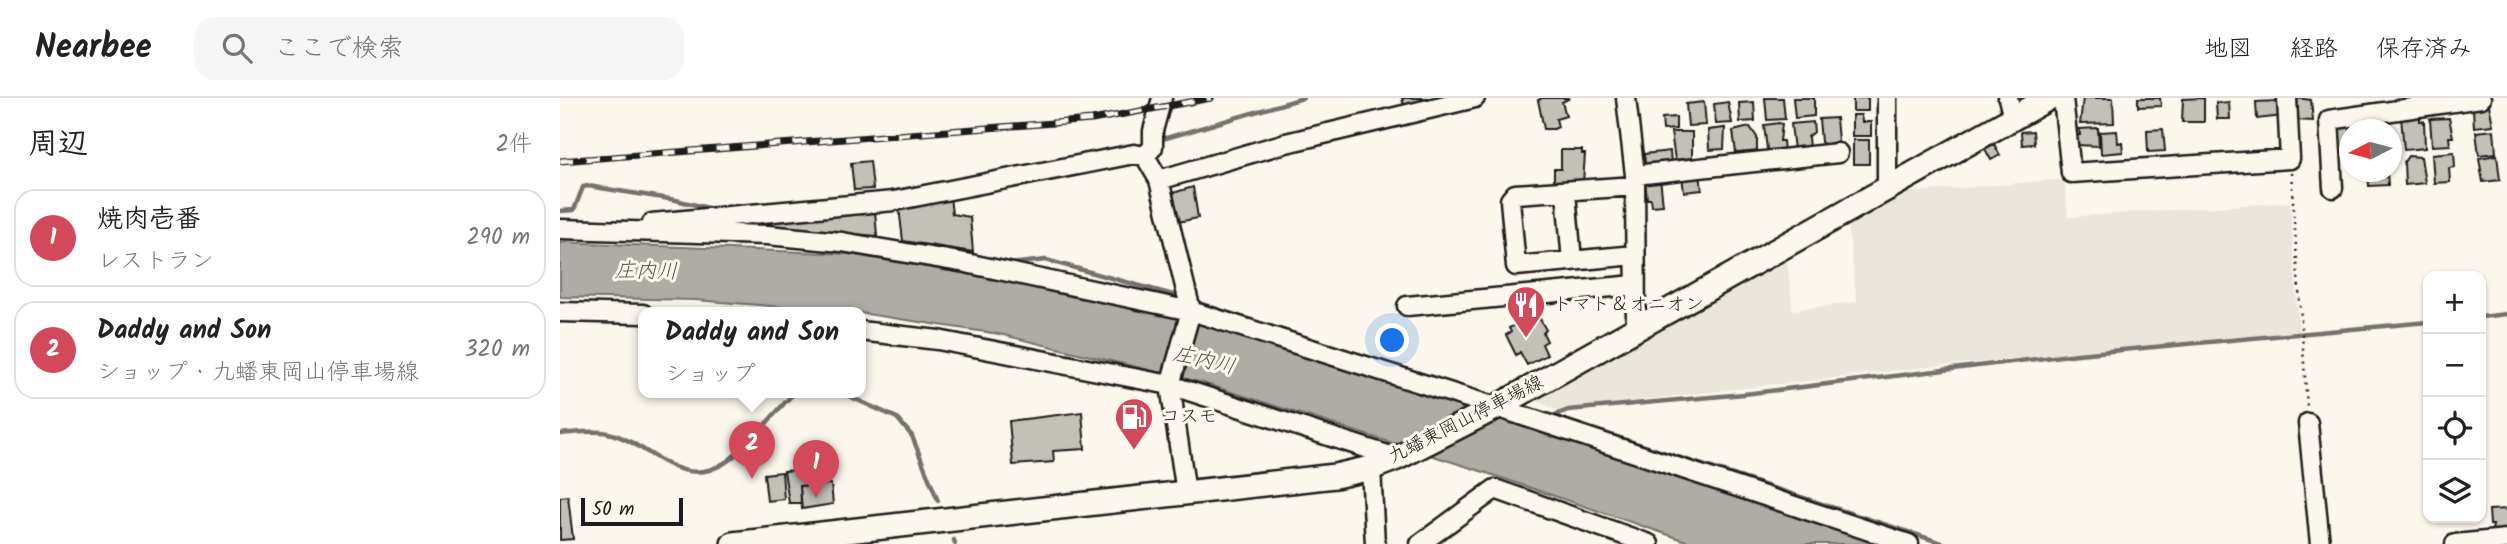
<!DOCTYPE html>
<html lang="ja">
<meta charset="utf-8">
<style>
:root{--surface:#fff;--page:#f6f6f6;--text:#222;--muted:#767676;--line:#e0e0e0;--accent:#d1495b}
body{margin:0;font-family:Kalam,"Klee One",sans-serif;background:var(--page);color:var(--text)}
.controls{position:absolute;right:21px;bottom:21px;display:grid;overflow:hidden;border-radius:14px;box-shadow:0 2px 5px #0004}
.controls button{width:63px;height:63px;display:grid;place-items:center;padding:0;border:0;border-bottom:2px solid var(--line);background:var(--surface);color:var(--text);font:35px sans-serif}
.compass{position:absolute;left:1779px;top:21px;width:63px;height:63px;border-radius:50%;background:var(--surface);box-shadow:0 2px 5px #0004;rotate:264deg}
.scale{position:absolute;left:21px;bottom:18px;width:102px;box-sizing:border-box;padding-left:7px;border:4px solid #1c1c1c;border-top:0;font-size:19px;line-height:24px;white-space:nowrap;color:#1c1c1c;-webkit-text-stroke:5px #fbf7ec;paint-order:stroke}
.you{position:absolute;left:833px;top:243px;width:24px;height:24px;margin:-18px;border:5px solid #fff;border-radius:50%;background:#1a73e8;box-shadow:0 0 0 10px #1a73e833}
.badge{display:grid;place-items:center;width:46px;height:46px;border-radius:50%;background:var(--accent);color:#fff;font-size:23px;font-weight:700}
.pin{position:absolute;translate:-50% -58px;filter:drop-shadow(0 2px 4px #0008)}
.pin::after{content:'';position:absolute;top:37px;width:24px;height:21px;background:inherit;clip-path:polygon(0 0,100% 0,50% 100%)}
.popup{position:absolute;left:78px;top:209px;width:228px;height:91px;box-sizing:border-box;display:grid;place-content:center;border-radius:14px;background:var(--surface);filter:drop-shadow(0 2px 5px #0005);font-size:23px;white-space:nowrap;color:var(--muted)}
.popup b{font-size:26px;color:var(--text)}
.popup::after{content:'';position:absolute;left:50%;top:100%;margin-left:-14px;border:14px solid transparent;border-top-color:var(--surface)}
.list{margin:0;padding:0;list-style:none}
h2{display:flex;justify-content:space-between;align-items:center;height:91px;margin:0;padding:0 28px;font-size:30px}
h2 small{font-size:23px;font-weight:400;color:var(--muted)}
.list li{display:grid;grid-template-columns:46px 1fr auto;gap:21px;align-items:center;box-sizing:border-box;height:98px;margin:0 14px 14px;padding:0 14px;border:2px solid var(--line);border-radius:21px}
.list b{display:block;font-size:26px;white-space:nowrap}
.list p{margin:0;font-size:23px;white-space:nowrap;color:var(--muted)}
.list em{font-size:23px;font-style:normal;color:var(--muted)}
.icon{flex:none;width:38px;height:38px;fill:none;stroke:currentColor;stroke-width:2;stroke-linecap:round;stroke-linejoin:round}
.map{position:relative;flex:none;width:1947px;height:446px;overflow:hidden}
header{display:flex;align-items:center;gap:42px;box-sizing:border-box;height:98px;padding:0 35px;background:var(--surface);border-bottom:2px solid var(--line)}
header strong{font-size:33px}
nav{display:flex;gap:38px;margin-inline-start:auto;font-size:24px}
.search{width:490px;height:63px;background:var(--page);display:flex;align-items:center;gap:18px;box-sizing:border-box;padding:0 24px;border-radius:21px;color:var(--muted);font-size:26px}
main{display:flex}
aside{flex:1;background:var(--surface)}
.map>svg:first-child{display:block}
.built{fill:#eae6dc}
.water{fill:#afaca5;stroke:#74726e;stroke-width:2}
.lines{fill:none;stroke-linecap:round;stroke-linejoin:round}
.stream{stroke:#74726e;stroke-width:4.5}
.building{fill:#c3c0b8;stroke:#1c1c1c;stroke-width:2}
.minor-casing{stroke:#1c1c1c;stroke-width:23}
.major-casing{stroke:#1c1c1c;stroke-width:28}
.path{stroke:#1c1c1c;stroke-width:2.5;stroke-dasharray:2 5;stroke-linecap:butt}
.minor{stroke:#fbf7ec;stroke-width:18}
.major{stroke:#fbf7ec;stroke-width:23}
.rail-casing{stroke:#1c1c1c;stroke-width:7}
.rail{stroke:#fbf7ec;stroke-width:4.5;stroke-dasharray:13;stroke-linecap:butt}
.labels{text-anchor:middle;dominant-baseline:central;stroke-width:6;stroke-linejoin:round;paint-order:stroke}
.poi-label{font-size:19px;fill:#1c1c1c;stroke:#fbf7ec;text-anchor:start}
.street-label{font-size:19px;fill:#1c1c1c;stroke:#fbf7ec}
.water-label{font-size:21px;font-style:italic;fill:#575653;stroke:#fbf7ec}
</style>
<header>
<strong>Nearbee</strong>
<div class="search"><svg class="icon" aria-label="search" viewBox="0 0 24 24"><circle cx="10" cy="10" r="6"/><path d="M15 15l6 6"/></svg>ここで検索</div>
<nav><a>地図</a><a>経路</a><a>保存済み</a></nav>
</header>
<main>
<aside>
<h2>周辺<small>2件</small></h2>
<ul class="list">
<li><span class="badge">1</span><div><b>焼肉壱番</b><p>レストラン</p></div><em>290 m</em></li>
<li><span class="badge">2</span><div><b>Daddy and Son</b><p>ショップ · 九蟠東岡山停車場線</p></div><em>320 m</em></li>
</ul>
</aside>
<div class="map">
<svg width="1947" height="446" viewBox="0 0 1947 446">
<rect width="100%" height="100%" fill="#fbf7ec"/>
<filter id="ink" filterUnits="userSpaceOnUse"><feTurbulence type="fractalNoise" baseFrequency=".0143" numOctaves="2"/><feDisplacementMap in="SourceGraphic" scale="14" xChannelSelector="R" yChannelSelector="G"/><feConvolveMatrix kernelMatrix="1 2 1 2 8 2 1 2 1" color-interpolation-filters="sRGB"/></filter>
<g filter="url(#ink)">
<path class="built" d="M1504,81L1508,119L1730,104L1739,233L1359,270L995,312L976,302L1227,163L1233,212L1297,204L1288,127L1345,95Z"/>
<path class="water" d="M0,144L288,156L443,182L655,228L1311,438L1317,446H1135L927,375L643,285L439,236L300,215L135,202L0,199Z"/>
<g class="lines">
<path class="stream" d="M596,43L743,0
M324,95L378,86
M0,113L14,112L23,89L28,88L116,102L156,112
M449,166L486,162L624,200
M635,204L903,290
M1921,219L1947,216
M282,295L337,320L352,338L378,403
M983,315L1385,446
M992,318L1008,312L1184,296L1518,256L1868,224
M0,336C15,335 34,332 48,335C89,344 119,395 166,364C184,353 217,312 234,295
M394,442L395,446"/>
</g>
<path class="building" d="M842,0H878L844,8Z
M982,0H1010L1002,4L1006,18L996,21L998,29L994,31H984L978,2Z
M1205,0H1223L1225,21L1207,22Z
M1233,0H1254V18L1235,20Z
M1293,0H1308V13H1293Z
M1523,0H1553L1554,25L1520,26Z
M1578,0H1600L1601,8L1578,9Z
M1644,0V24H1622L1623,1Z
M1736,0L1751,2L1753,23L1734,22L1733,2Z
M1718,3L1722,5L1723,18L1697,21L1696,4Z
M1144,4L1146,27L1128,28L1126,6Z
M1168,4L1172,25L1156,26L1154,6Z
M1194,4L1195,23L1180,24L1179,5Z
M1669,4L1670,21H1657L1656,5Z
M1929,7L1933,27L1914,29L1913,11Z
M1292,17H1301L1302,24H1311V38H1292Z
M1860,17V23H1864L1865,50L1844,52L1841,19Z
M1116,19V31L1103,32L1102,20Z
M1276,20L1278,43L1265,47L1261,44L1259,21Z
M1889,20L1893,39H1889L1890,47L1872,48L1870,21Z
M1825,23L1827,32H1804V24Z
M1253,24L1254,34L1248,39L1249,51L1234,52L1231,26Z
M1219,25L1222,26L1220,43H1223L1224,54L1211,55L1207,51L1204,27Z
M1793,28L1794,32H1790V55H1777L1775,30Z
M1190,29L1197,39V54L1176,55L1173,33Z
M1165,30L1164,51L1149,52L1148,32Z
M1538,30L1539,48L1515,47L1514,37H1520L1519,31Z
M1603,31L1605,53L1588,54L1587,32Z
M1934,32L1936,55L1919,57L1916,34Z
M1473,33L1474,46L1462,47L1461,34Z
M1557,33L1558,45L1562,44L1563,54L1541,56L1540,34Z
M1111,34H1132V60L1115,62Z
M1293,42H1309V66H1293Z
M1434,46L1440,57L1431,62L1425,51Z
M1001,52H1022V56H1025L1023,85H994V71H1001Z
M1110,53L1111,67L1089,68L1085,65L1084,56Z
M1894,54L1895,69L1889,70L1890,84L1874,85L1872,56Z
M1937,57L1940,82L1923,84L1919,60Z
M1848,58L1861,59L1865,85L1845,87L1844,64Z
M310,63L313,91L294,92L291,65Z
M1808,74H1827L1828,87L1809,88Z
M1140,76L1142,92L1124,94L1122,78Z
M1100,80L1103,107L1092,108L1091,101H1087L1085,82Z
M633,89L638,120L618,124L613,95Z
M390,99L392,116L410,119L413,154L343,143L339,109Z
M315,113L317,138L259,133L182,132V123Z
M980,221L986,232L983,235L987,243L982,246L987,257L967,267L960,254L956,257L946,237L951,234L949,230L966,222L968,225Z
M522,314L525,351L493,353L494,364L453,367L449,323Z
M238,372V377L248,376L249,387L240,388L241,405H229L224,373Z
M222,374L224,401L207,403L204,376Z
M271,386L273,406L242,411L240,388Z
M8,398L13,441L0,442V399Z
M1947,411V437L1931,438L1933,427H1930L1929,412Z"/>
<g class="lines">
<g class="minor-casing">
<path id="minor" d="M1066,0L1075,77L1076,231
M1327,0V91
M1448,0L1453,20
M1503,0L1511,75L1730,61L1727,0
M585,58L593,49V33L602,0
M1075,77L1278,55
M599,82L631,213L610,287L626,395
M1773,90L1769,22L1921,0
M1006,95L1012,163
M92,125L334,103L574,56L585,58L599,82L726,45L915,0
M0,131L207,137L282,144L406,165L631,213L936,309L1349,446
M1075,157L956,168L950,102L955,96L1075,88
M847,208L1075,187
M0,214L83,216
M300,233L378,242L610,287L837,360
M1748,325L1760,446
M811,370L815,446
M860,446L935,391L1089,446
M1895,446L1947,441"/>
</g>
<g class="major-casing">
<path id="major" d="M173,446L775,378L811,370L837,360L931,312L1489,0"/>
</g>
<path class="path" d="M1731,75L1747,309"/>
<use href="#minor" class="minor"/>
<use href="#major" class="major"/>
<g class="rail-casing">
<path id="rail" d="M0,63L532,22L651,0"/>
</g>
<use href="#rail" class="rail"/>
</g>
</g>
<defs>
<g id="restaurant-pin" transform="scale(2.0125)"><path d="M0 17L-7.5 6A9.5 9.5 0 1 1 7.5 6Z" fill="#d1495b" stroke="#fbf7ec"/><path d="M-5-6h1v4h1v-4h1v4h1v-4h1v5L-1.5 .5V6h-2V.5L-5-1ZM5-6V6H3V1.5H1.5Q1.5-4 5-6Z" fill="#fff"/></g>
<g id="fuel-pin" transform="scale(2.0125)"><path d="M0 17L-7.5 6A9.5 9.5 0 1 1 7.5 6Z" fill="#d1495b" stroke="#fbf7ec"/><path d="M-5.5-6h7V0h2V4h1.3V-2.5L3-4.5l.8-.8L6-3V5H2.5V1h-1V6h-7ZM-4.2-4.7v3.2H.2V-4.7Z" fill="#fff"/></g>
</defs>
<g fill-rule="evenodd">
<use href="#restaurant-pin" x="966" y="207"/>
<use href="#fuel-pin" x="574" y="319"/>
</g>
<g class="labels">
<g class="poi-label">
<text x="993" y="207">トマト＆オニオン</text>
<text x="601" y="319">コスモ</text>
</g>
<g class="street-label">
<text transform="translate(906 322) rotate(-27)">九蟠東岡山停車場線</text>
</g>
<g class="water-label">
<text transform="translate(86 174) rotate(1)">庄内川</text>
<text transform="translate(644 263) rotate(13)">庄内川</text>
</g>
</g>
</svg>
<div class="controls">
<button>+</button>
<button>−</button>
<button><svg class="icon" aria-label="locate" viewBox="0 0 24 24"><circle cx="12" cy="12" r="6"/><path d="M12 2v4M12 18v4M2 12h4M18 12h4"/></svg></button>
<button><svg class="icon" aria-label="layers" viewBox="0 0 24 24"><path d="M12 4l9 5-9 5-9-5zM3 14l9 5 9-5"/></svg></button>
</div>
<svg class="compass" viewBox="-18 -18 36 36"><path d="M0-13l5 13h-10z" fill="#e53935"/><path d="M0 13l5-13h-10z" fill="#767676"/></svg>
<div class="scale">50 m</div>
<div class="you"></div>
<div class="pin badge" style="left:256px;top:400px">1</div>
<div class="pin badge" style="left:192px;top:381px">2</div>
<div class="popup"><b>Daddy and Son</b>ショップ</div>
</div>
</main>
